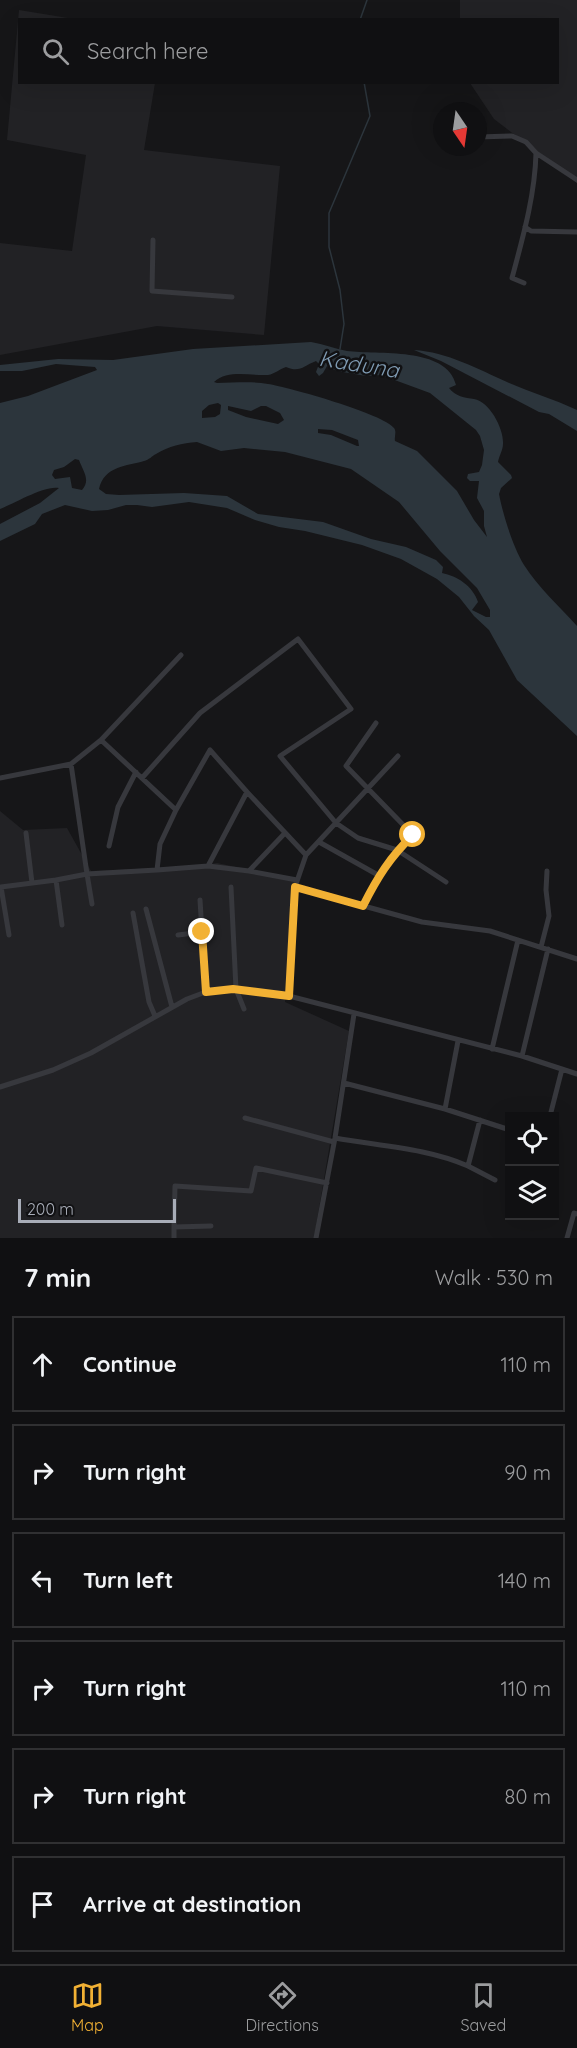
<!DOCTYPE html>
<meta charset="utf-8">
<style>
:root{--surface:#101012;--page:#19191b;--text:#f1f3f6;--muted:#9c9d9f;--line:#303032;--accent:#f2b134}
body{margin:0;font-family:Quicksand,sans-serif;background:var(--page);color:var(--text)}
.controls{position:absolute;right:18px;bottom:18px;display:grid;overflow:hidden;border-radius:0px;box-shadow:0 6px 24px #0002}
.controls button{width:54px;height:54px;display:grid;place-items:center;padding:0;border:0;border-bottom:2px solid var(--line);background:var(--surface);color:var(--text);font:30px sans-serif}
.compass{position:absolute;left:433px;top:102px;width:54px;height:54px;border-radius:50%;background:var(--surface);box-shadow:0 6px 24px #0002;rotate:167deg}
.scale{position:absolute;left:18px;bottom:15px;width:158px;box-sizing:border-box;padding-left:6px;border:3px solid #a8adb8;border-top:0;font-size:16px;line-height:21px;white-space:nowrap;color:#a8adb8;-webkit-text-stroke:4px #111113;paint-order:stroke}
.stop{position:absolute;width:18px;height:18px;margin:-14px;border:4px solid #f2b134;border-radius:50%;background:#fff}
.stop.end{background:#f2b134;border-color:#fff;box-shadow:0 2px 6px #0008}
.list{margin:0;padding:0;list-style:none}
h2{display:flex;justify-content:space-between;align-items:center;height:78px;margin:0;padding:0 24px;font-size:26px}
h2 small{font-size:20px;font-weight:400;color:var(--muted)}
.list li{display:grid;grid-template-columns:39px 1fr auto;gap:18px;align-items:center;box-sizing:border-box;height:96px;margin:0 12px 12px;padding:0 12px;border:2px solid var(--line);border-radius:0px}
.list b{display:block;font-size:22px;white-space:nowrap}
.list em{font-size:20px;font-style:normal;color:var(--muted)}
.icon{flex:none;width:33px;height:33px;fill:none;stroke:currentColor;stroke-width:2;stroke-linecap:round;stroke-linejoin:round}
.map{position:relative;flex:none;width:577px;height:1238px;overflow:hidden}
.search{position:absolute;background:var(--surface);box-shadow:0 6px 24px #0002;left:18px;right:18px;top:18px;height:66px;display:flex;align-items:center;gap:15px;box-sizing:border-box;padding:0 21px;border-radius:0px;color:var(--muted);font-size:22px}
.sheet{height:726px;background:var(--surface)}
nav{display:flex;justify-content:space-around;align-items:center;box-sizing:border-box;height:84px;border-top:2px solid var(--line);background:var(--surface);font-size:16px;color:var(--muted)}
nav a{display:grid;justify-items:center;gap:3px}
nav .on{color:var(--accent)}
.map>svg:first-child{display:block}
.built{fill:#222225}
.water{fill:#2c353c;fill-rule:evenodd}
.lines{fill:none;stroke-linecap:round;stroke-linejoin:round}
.stream{stroke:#2c353c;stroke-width:1.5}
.street{stroke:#37383d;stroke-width:5}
.route{stroke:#f2b134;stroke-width:8}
.labels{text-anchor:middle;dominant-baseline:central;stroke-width:5;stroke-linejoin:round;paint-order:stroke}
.water-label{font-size:22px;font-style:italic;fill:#7f9bb3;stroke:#111113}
</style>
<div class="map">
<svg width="577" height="1238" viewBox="0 0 577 1238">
<rect width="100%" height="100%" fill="#161618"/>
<path class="built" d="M460,0H577V183L494,119L470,83L558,82V20H460Z
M19,10L74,19L20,20V82L155,83L144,150L280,166L264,335L157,326L0,355V243L72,251L86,155L7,140Z
M0,811L23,830L67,828L91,871L199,866L217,863L293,879L297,883L285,1002L349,1031L314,1238H0Z"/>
<path class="water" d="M311,342C324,344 335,349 347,351C377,355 447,346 456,385L449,388C455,396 465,398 474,399C490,402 504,429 503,444C503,450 499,456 498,462L511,475L512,478L501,488L499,494C503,515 513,547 524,565C539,588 559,606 577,626V736L517,680L489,630L474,616L459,597L437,579L401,559L362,545L305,531L279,527L255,520L227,508L189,502L152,507L137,505H126L108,510L92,511L65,505L42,514L35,524L0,541V524L40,503L59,488C45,485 15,503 0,509V403L28,396L97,370L95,367L56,364L22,371H0V365L58,359L113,360L193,349ZM316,361L319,364L316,372L319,376L323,373L327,366L337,371L366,376L381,375L430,393L476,430L480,436L484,450L482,465L479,472L468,474L467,478L470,481H479L477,498L484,511V526L487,537L474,520L457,491L417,451L395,441C394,437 397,432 394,428C384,414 288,387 268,384C252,381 234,383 217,383L214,382C228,369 251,376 268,375C275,374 279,369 286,367C300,373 303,366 316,361ZM218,403L221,405L220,414L215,417L202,418V411L209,405ZM228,406L251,411L261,406H266L280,413L284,420L278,424L246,417L228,410ZM318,429L332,430L358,440L359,446H357L331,435L318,433ZM197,442L221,451L244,448L285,452L351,469L399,502L440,551L477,588L490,610V617H486L472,610L478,602C473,586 457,576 442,573L443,567L436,560L406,547L371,539L323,522L258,514L227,496L184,493L119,495L106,494L99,489C104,466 127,466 144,461C149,460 152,456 156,454C169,446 182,443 197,442ZM75,459L79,460C83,471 91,480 82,490L72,488L70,477L55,479L52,475L54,470L64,467Z
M414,350C447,352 478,369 507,382C530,392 554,399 577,410V431L549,414L539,412L441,361Z"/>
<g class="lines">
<path class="stream" d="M360,20L367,0
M340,349L344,324L340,290L329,247V213L370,116L364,82"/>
<path class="street" d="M478,137L512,136L526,142L536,153L577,180
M525,227L531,231L577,232
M153,240L152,291L232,297
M524,283L512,278C523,237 535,195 536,153
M71,764L87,874L157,870
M0,778L71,764L101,740
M142,778L200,713L298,639L351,709L280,756L336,823L358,838L397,850L446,882
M247,792L210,750L176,810L160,844L157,870L208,866L249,871L285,833
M176,810L101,740L181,655
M26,833L32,883
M319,842L378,875
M109,846L118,807L136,772
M208,866L247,792L306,855
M249,871L297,880
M56,880L87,874L92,904
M231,887L236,989L244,1009
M295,887L422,922L490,931L577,959
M200,900L202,932
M363,906C377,878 390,857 413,835L346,766L376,723
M146,909L172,1007
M133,913L149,1002L155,1016
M9,935L1,887L56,880L62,925
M178,935L202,932L206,992
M541,947L549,916L546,890L547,871
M289,996L295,887L306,855L398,756
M492,1049L518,940
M522,1056L548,949
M344,1083L445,1109L510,1130
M0,1087L53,1070L91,1053L187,999L203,993L233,989L289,996L522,1056L577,1074
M445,1109L458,1041
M550,1116L562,1069
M245,1118L334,1142
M335,1138C379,1146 427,1148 468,1166L480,1120
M468,1166L495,1180
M174,1227L175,1186L251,1191L256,1168L327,1183
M174,1238V1227L211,1226
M316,1238L335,1138L354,1014
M567,1238L574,1213L577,1214"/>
</g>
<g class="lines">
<path class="route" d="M202,932L206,992L233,989L289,996L295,887L363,906C377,878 390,857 413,835"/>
</g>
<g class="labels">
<g class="water-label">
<text transform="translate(359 364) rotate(9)">Kaduna</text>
</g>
</g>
</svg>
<div class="controls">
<button><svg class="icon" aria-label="locate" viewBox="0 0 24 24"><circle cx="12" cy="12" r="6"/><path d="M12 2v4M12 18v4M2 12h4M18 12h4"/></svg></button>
<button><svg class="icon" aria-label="layers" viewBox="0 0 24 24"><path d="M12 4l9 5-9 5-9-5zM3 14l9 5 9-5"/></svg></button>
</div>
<svg class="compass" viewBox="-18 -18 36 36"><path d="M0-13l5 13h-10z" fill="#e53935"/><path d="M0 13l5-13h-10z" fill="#9c9d9f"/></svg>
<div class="scale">200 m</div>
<div class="stop" style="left:413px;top:835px"></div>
<div class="stop end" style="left:202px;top:932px"></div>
<div class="search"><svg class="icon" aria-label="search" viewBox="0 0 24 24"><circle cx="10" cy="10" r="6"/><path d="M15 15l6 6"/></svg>Search here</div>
</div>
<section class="sheet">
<h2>7 min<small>Walk · 530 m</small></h2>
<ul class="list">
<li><svg class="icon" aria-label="ahead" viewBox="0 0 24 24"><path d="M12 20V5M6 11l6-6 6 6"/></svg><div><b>Continue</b></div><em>110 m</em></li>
<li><svg class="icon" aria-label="right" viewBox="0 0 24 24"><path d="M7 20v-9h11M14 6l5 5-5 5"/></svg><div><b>Turn right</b></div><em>90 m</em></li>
<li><svg class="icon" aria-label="left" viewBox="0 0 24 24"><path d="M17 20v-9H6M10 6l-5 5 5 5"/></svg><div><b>Turn left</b></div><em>140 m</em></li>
<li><svg class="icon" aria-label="right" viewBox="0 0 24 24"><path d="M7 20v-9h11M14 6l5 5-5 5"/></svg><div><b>Turn right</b></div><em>110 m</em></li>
<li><svg class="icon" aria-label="right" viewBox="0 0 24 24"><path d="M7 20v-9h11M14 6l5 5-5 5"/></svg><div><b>Turn right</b></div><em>80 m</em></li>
<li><svg class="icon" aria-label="arrive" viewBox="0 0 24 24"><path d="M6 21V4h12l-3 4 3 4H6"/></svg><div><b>Arrive at destination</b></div></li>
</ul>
</section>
<nav>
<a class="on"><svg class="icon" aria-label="map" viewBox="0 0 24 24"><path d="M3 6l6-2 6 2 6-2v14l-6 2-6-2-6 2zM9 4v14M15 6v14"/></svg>Map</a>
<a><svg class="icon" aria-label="directions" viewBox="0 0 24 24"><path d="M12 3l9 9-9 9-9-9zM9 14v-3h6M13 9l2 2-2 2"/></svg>Directions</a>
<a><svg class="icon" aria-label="saved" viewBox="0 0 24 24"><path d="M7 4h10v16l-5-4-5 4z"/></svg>Saved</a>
</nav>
